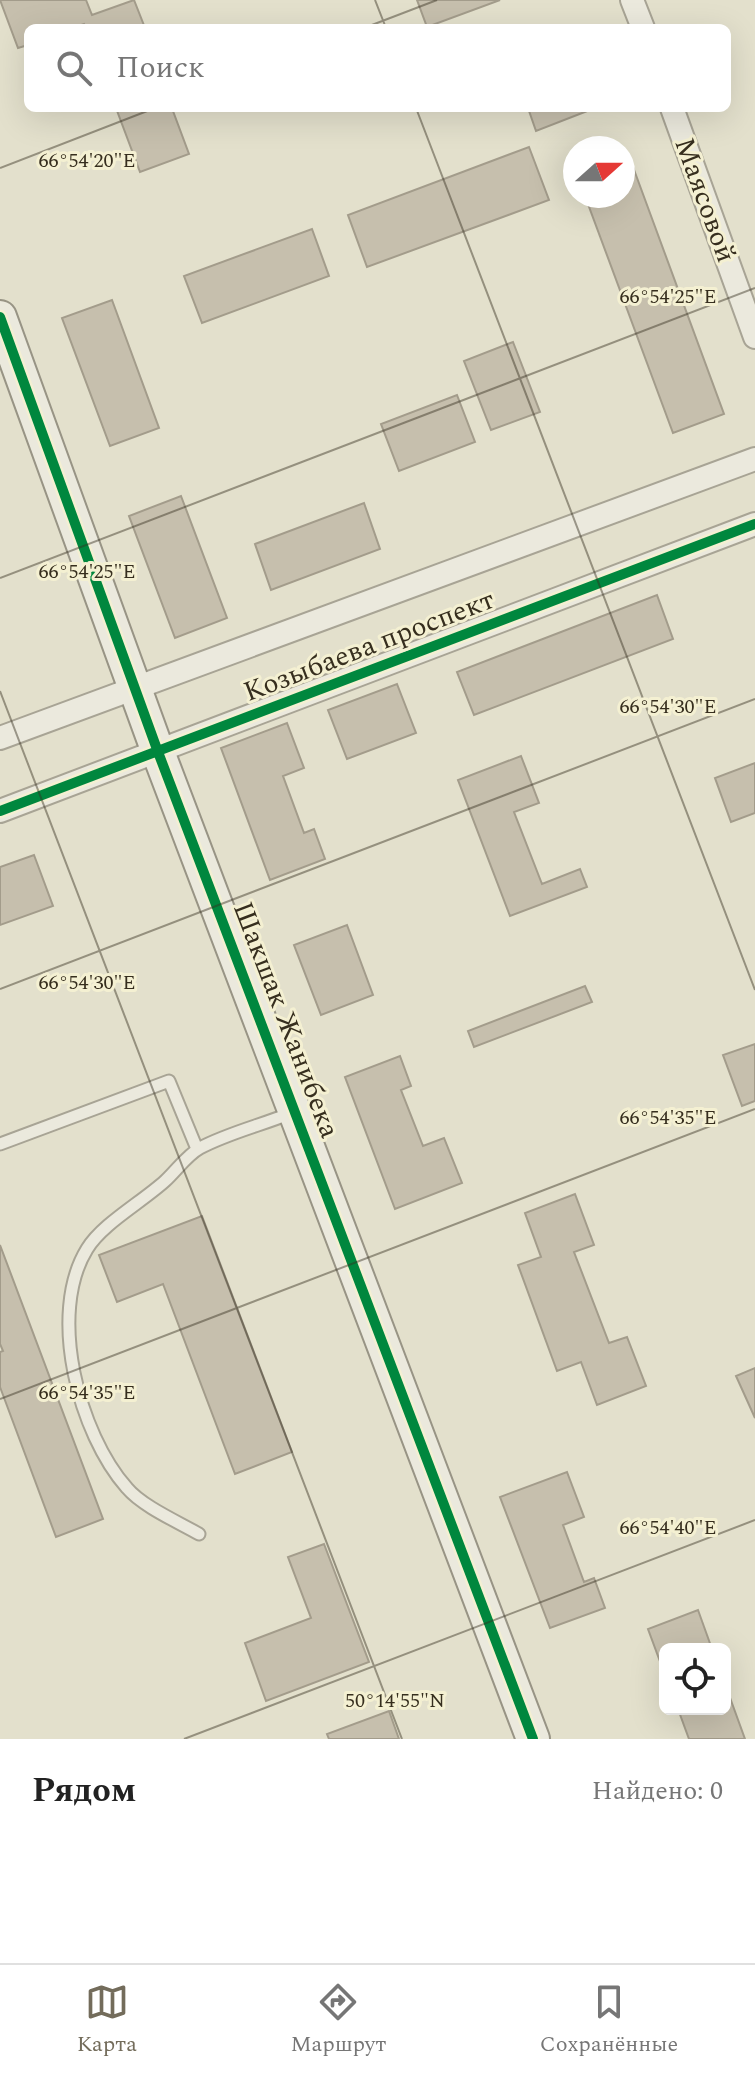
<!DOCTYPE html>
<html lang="ru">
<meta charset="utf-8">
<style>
:root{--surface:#fff;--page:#f2f2f2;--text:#222;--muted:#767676;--line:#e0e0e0;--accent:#736c5b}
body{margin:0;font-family:Spectral,serif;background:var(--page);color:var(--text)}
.controls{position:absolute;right:24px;bottom:24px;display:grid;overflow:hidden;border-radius:12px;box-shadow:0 8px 32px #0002}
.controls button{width:72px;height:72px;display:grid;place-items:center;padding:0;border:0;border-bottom:2px solid var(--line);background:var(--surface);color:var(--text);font:40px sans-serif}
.compass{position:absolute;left:563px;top:136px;width:72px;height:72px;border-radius:50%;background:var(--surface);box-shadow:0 8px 32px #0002;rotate:69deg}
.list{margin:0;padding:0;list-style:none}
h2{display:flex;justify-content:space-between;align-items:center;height:104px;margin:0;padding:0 32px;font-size:34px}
h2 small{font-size:26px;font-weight:400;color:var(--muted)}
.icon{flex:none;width:44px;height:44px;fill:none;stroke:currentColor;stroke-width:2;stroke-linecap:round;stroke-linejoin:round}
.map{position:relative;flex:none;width:755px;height:1739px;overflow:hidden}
.search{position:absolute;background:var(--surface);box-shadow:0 8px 32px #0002;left:24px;right:24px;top:24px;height:88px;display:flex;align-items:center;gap:20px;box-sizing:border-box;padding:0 28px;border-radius:12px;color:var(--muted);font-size:30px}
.sheet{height:224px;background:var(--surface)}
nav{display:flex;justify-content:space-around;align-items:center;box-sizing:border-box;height:112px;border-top:2px solid var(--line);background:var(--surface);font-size:22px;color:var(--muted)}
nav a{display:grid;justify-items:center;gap:4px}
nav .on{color:var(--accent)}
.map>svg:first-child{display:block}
.building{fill:#c6bfad;stroke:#a39c8b;stroke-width:2}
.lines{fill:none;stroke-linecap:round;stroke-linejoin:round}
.lane-casing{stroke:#a8a495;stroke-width:15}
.street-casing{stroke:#a8a495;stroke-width:26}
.secondary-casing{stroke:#989485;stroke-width:36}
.lane{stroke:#ebe9dd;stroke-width:11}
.street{stroke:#ebe9dd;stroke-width:22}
.secondary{stroke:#ebe9dd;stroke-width:32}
.cycleway-casing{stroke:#f4f0d2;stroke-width:15}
.cycleway{stroke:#00873e;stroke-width:10}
.ticks{fill:none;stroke:#362e1e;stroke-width:2;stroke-opacity:0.45}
.labels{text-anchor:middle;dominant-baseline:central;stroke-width:6;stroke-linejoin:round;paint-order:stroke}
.street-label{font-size:28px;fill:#362e1e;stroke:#f4f0d2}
.ticks-label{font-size:20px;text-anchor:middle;fill:#362e1e;stroke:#f4f0d2;stroke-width:6;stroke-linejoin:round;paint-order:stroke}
</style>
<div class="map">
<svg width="755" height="1739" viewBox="0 0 755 1739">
<rect width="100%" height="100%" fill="#e3e0cc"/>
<path class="building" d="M0,0H86L92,15L134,0L145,28H86L84,24L73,28H28V45L18,48Z
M417,0H500L427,27Z
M116,108H181L173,111L189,154L140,172Z
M528,108H595L536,131Z
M529,147L549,200L367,267L348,215Z
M633,167L724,414L673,433L585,196H623V171Z
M312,229L329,276L202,323L184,276Z
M112,300L159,428L110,446L62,318Z
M513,342L540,412L491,430L464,361Z
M457,395L475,442L399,471L381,424Z
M181,496L227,618L175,638L129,516Z
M364,503L380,549L271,590L255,544Z
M657,595L673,639L474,715L457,672Z
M397,684L416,733L347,759L328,710Z
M287,723L304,768L283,776L304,833L314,829L325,859L270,880L221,748Z
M521,756L539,803L514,812L542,884L580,869L587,887L510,916L458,780Z
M755,763V813L731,822L715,778Z
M34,855L53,906L0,925V867Z
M347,925L373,995L321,1015L294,945Z
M585,986L592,1002L474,1047L468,1031Z
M755,1044V1101L742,1106L723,1055Z
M400,1056L411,1086L401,1090L423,1146L444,1138L462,1183L395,1209L345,1077Z
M575,1194L594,1245L574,1252L609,1343L627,1337L646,1386L597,1405L581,1362L557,1371L518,1265L541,1257L525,1213Z
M202,1216L292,1452L235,1474L163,1284L117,1302L99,1255Z
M0,1245L103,1519L56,1537L0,1387V1352L3,1351L0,1344Z
M755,1368V1418L736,1376Z
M567,1472L584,1517L563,1525L584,1582L594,1578L605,1608L550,1628L500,1497Z
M324,1544L369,1662L266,1701L245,1643L311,1618L288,1557Z
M698,1610L712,1649H665V1675L648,1629Z
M725,1684L745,1739H689L678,1709H725Z
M389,1711L399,1739H329L327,1734Z"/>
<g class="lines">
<g class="lane-casing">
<path id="lane" d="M0,1144L169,1081L197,1149
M199,1534C178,1522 142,1506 127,1488C79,1434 47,1314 87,1249C102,1224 142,1202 165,1181C176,1171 187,1155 200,1148C228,1133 262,1125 291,1113"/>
</g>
<g class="street-casing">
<path id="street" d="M632,0L643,28
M672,108L755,337
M0,738L755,459
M0,811L755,524"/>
</g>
<g class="secondary-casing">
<path id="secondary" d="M0,317L158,752L533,1739"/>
</g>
<use href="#lane" class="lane"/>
<use href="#street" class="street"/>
<use href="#secondary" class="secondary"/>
<g class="cycleway-casing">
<path id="cycleway" d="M0,317L158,752L533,1739
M0,811L755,524"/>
</g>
<use href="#cycleway" class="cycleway"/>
</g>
<path class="ticks" d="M375,0L386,28M364,28L437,0M416,108L755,990M0,168L155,108M0,578L755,288M0,691L402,1739M0,989L755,699M0,1399L755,1109M184,1739L755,1520"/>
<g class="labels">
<g class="street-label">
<text transform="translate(705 200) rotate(70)">Маясовой</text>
<text transform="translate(369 646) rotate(-21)">Козыбаева проспект</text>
<text transform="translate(286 1020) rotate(69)">Шакшак Жанибека</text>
</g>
</g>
<g class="ticks-label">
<text x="87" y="167">66°54'20"E</text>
<text x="668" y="303">66°54'25"E</text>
<text x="87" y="578">66°54'25"E</text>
<text x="668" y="713">66°54'30"E</text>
<text x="87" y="989">66°54'30"E</text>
<text x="668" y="1124">66°54'35"E</text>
<text x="87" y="1399">66°54'35"E</text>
<text x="668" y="1534">66°54'40"E</text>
<text x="395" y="1707">50°14'55"N</text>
</g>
</svg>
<div class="controls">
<button><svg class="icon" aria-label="locate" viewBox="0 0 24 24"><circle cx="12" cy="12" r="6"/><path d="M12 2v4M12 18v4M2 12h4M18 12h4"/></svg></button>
</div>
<svg class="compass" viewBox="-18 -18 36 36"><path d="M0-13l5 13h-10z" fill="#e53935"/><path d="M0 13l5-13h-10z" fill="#767676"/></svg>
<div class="search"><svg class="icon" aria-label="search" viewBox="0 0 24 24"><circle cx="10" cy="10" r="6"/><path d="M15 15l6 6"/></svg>Поиск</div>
</div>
<section class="sheet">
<h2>Рядом<small>Найдено: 0</small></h2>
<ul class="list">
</ul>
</section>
<nav>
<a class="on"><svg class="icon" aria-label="map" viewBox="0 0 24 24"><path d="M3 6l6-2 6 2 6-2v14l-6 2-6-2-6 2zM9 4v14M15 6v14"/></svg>Карта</a>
<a><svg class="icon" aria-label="directions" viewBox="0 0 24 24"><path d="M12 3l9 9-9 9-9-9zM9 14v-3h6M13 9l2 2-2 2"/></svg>Маршрут</a>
<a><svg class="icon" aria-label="saved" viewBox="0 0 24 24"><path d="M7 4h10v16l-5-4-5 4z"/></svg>Сохранённые</a>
</nav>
